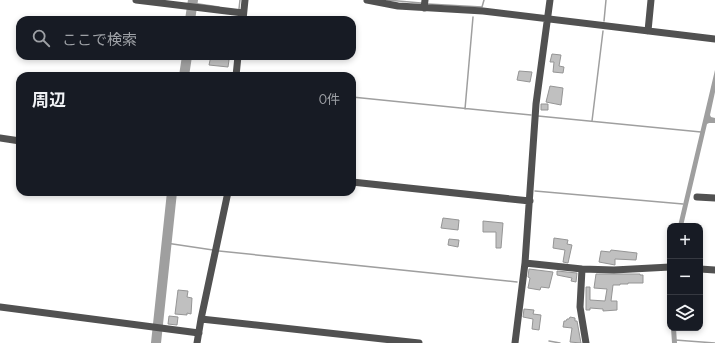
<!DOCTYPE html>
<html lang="ja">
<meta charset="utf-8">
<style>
:root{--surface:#171b24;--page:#242831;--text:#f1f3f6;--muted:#9ea1a6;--line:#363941}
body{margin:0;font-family:Figtree,"Noto Sans JP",sans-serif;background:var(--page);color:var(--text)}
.controls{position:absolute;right:12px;bottom:12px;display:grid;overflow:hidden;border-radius:8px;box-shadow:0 2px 6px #0003}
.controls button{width:36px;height:36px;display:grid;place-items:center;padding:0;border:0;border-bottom:1px solid var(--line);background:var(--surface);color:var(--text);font:20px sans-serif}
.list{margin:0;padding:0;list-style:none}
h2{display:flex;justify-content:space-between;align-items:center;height:52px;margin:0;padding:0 16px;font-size:17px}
h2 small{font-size:13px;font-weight:400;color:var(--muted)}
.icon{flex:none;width:22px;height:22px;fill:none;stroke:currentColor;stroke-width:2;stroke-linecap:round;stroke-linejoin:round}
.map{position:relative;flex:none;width:715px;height:343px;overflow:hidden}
.search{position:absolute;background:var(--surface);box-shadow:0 2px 6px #0003;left:16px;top:16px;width:340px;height:44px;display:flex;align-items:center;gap:10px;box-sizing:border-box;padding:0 14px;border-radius:12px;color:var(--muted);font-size:15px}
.panel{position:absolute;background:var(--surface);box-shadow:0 2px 6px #0003;left:16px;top:72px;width:340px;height:124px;border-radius:12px}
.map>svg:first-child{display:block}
.water{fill:#9f9f9f}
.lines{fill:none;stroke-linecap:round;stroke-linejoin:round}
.stream{stroke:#9f9f9f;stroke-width:1.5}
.river{stroke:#9f9f9f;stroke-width:10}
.building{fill:#c0c0c0;stroke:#959595}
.minor{stroke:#515151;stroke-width:7}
</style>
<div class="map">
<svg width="715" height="343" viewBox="0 0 715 343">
<rect width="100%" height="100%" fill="#fff"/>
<path class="water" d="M715,70V92L710,115L711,117L715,118V123H709L707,124L683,226H678Z
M671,328H676L677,343H672Z"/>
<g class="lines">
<path class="stream" d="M387,0L421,3
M192,3L219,7
M428,4L482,7L484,0
M239,9L240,0
M604,21L606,0
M352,97L531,115
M465,109L473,17
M538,116L701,132
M592,121L603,31
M535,191L683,204
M166,243L213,250
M219,251L517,282
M675,340L715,343
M549,341L560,343"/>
<path class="river" d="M190,20L193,0
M184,76L187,56
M156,343L172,192"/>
</g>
<path class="building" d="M552,54L561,55L559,66L564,67L563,73L553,72L554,62H550Z
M211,56H226V59L229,60L228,67L209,65Z
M519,71L532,72L530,82L517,80Z
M550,86L563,88L561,105L546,102Z
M541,104H548V110H541Z
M443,218L459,220L458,230L441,228Z
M483,221L503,223L501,248H496V232H483Z
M554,238L568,240L567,244L572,245L568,263L563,262L565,250L553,248Z
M449,239L459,240L458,247L448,245Z
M611,250L637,253L636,260L615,259V265L599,262L601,251L610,252Z
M529,269L553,272L549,288L541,287L540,290L528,288L530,278L528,277Z
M557,271L577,273L576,282L571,281L572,278L557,275Z
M596,274H640V275H643V283H628V284H620V285H613L611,301H617V310L603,311V309L590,308V310H586V287H590V300L605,301L607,289L594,288Z
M178,290L188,291L187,297L192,298L191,314L187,313V315L175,314Z
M524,309L534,310L533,314L541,315L539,330L532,329L533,319L523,317Z
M169,316L178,317L177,325L168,324Z
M570,317L575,318V321H577L581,343L570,342L572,328L563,327L564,321H566L567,319H569Z"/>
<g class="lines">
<path class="minor" d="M136,0L243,13
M367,0L398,6L483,11L715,39
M424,8L425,0
M243,20L245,0
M648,31L651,0
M236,76L238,56
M0,138L20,141
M352,182L530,201
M697,197L715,198
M525,263L582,269L614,270L670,267
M582,269L580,307L586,343
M700,269L715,270
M0,307L199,333
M201,319L419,343
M197,343L201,319L228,192
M515,343L525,263L536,104L550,0"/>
</g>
</svg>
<div class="controls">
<button>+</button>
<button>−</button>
<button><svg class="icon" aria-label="layers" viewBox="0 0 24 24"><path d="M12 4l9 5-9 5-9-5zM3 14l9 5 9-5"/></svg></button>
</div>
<div class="search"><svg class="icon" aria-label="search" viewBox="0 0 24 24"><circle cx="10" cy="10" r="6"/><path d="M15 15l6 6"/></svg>ここで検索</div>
<section class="panel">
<h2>周辺<small>0件</small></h2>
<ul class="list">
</ul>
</section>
</div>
